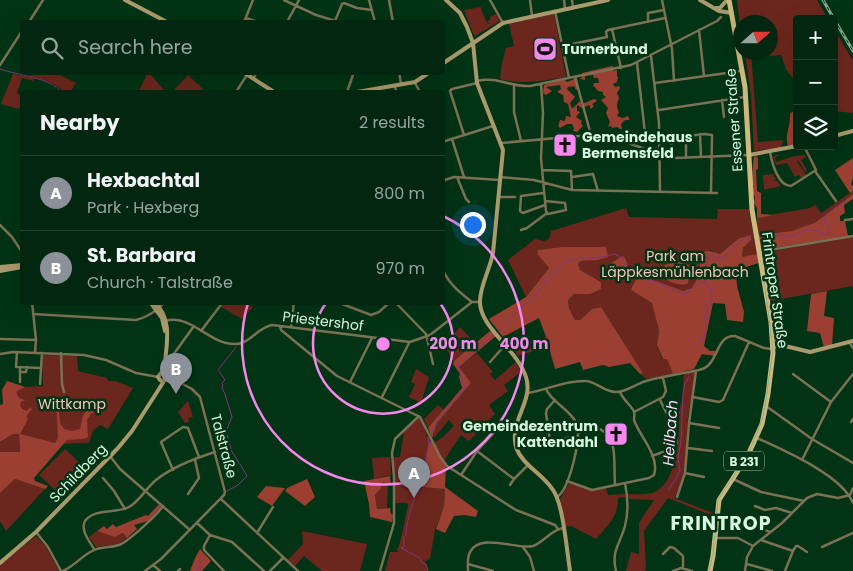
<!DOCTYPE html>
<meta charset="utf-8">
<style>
:root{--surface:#02260f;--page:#10321d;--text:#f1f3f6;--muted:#96a59e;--line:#23432f;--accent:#8c9099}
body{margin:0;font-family:Poppins,sans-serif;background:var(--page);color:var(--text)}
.controls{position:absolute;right:15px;top:15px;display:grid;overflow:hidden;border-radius:5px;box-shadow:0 5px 20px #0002}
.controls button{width:45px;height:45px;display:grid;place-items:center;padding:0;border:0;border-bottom:1px solid var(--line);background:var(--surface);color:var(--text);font:25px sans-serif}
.compass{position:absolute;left:733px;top:15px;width:45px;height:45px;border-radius:50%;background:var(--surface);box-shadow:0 5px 20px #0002;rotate:69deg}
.you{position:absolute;left:472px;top:224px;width:18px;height:18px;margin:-12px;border:4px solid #fff;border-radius:50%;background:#1a73e8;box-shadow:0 0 0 8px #1a73e833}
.badge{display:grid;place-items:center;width:32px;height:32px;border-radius:50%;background:var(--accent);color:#fff;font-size:16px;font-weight:700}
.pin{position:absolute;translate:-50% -41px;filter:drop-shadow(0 1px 2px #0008)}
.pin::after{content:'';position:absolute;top:26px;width:18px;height:15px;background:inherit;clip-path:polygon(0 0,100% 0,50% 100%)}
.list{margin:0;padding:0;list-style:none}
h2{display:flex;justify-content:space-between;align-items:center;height:65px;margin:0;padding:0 20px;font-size:21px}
h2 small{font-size:16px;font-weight:400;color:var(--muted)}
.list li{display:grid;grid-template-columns:32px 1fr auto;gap:15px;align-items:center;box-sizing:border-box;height:75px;padding:0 20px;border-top:1px solid var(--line)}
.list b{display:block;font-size:19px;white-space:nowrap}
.list p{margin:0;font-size:16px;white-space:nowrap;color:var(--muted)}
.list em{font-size:16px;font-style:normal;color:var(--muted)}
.icon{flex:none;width:28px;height:28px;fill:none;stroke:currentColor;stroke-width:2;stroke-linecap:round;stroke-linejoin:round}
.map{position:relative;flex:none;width:853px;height:571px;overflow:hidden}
.search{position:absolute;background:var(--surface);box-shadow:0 5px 20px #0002;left:20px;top:20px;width:425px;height:55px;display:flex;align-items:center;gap:12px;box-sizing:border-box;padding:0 18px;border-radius:5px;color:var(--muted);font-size:19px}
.panel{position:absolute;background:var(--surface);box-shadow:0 5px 20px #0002;left:20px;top:90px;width:425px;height:215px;border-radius:5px}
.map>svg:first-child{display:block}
.green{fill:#6b271d}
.forest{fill:#9b3f32}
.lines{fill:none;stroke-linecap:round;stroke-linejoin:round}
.stream{stroke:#7d3878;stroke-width:1}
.street{stroke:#7b7155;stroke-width:2.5}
.secondary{stroke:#a9996d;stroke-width:4}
.primary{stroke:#cdb87e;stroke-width:5}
.tram{stroke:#86ac91;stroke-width:1}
.rail-casing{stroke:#86ac91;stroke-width:3}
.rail{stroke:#023314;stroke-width:1;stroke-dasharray:4;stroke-linecap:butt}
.ring{fill:none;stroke:#f688ed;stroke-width:2.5}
.labels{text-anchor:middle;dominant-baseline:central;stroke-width:5;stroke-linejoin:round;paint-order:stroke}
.shield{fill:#023314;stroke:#98bca1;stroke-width:1}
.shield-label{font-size:12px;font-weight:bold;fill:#d8f7de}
.poi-label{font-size:14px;font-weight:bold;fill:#d8f7de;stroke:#023314;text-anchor:start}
.street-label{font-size:14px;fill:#d8f7de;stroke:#023314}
.park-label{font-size:14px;fill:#f8c3ba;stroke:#023314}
.water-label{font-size:15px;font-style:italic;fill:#fdd6f8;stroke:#023314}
.district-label{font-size:19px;font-weight:bold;letter-spacing:1px;fill:#d8f7de;stroke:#023314}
.centre{fill:#f688ed;stroke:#023314;stroke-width:2.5}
.ring-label{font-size:15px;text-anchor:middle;font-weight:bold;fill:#f688ed;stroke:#023314;stroke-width:5;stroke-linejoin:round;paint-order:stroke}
</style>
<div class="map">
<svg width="853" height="571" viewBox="0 0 853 571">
<rect width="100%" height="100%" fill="#023314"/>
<path class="green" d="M737,0H817L828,19H797V84L786,69L781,55L770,56V22H740V28Z
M481,7V9L487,23L490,24L487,21L490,20V17L496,14L500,21L475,36L473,33L464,10Z
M554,14L566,77C543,81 523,85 500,79L502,63L506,48L514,46L509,24Z
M834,29L853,61V113L834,111Z
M745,53H751L758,142L783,140L781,148L754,151L751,96Z
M148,72L149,73L166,92H136L140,89Z
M32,73H56L76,83L70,92H64L54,84L35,78L33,81L22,78L17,93L22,96L20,100H22L19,109L1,104L13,74L30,77Z
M188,75L206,92H172Z
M776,155H780L775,157L776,162L794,156L805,155L806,157L801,160L807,170L805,172L798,160L797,161L806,175L802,178L799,175L795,177L787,163L776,165L773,157Z
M774,174V177L776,179L774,181H777L781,186L764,190L763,175Z
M853,191V194L816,222L792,231L757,235V217L810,208L815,205L821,213Z
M626,208L629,217L717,219L718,209H749L757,254L742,258L743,248L751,240L738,239L720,254L710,250L698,270V276L693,288L683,291L674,288L631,290L652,303L657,318V325L659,331L657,345L662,359H667L673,374L647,379L640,374L643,373L601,307L592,309L580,320H575L569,308L568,300L574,294H590L601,282L580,270L578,264L580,261L603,259L605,247H562L537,250L538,255L549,268L526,297L508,260L535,239L544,241L549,239L551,231Z
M853,236V286L770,301L762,255L764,253Z
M226,302L245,303L253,307L242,319L221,307Z
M460,327L476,344L454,361L444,346Z
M546,337L549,346L518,356L514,349Z
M477,353L493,372L490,374L495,380L516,362L521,372L504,385L508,391L489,405L495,414L469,441L461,435L445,459L446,464L434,443L443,437L454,426L449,420L434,438L433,436L437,423L471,383L458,367Z
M44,355L77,356L78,371L107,378L108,381H115L133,388L108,429L100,425L93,431L89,443L58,444L19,435L20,452H0V442L13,434H19L7,381L25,387L43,386L42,356Z
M416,369L429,377L421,403L409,397L415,384L411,382Z
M696,371C694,387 690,402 688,417C685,445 689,474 674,498L713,513V516L668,498L644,531L646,568L645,571H626L631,552L639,554V523L654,500L629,499L628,494C636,494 645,495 652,493C678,485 680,433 679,412C679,408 681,405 682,401C683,392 683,382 684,373Z
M188,401L193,417L188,418L189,422L185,423L178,412Z
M438,405L444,410L428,428L424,419Z
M419,418L424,426L427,437L428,436L431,441L420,487L445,489L444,506L435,530L430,559L425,561L428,571H385L390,552H398L397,549L399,546L408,506L407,503H395L392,457H400L404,432Z
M65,449L83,466L57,492L39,475Z
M390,457L391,475L374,479L372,458Z
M15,479L45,489L6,531L0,521V493Z
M383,482L388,484L387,508L377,509L375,494L381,488Z
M569,483L591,491L606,488L608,495L625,494L626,497L618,498C619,516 607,526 596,539L571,526L565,527L560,499Z
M97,531L118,536L123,533L127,538L118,544L96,547L89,537Z
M302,531L367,544L360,571H322L304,556L295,566L288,560L303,544Z
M36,536L46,547L59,571H0V565Z"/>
<path class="forest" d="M612,66L614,67L613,71L617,70V77H618L617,82L613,84L615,87L619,86L620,88L617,93L619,98C617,103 616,107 619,112L617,116L623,118L628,116L629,118V120H625L621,124L622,129H620L617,127L612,128L611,126L608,127L610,122L606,113L608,108L601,100L606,97L603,95V92L598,91L593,85L594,83H599L598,78H594L593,75L585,76V80L580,79L582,77V73Z
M577,78L579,88L576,90L574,86L568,87L567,89L575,97L570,103L572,108H573L580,101L582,106L583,103C588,103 591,99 595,99L597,101L592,104L594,106L591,109L589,105L582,108L577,105V112L578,111L580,112L576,117L582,121L581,123L583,126L577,132L573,131L574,128L572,124H567L560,128L558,126L560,120L565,121L566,116L571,117L568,104L564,102L563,95L557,92L561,89L560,85L546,87L552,91L546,95L543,93L544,85L564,79L567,82Z
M797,108V144L788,146C784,137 791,125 790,114Z
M756,156L758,158V169L756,170L757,191L761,193V214L773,215L759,218L757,217V208L754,203L755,197L752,191L754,186L752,184C753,174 752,167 754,157Z
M853,158V178L851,184L853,186V191L850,193L835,170Z
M853,194V199L844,205L845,213L840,216V221H845L848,236L760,250L757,235L792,231L816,222Z
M751,235V240L743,248L742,257L757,254L759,263L736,270L737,286L744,312L743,322L727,320L725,304L713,303L704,346L710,351H718L715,356L702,354L694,369L673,374L667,359H663L657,345L659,331L652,303L631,290L637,277L653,280L683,291L692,288C694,284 697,280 698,276C702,261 696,244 720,254L738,239Z
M562,247H606L608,257L598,260L580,261L578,264L580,270L601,282V289L590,294H574L568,300L569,308L575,320H580L592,309L601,307L643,373L640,374L630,363L609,367L603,365L583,370L580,362L555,369L546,337L539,318L503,337L489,319L526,297L549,268L538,255L537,250Z
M622,256L625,258L630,272L626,278L618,275L609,265Z
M676,261L687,264L693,271L687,284C676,286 666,281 659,273L665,265Z
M827,291L824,316L834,318L832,345L824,348L820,333L807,331L811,294Z
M490,331L496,336L459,367L471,383L437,423L432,438L428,428L462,388L459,377L460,374L453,364L454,361Z
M7,381L25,387L16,392L19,398L25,400L21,402L20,405L22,409L27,411L30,407L32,409L26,417L28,419L20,434L55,443L58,438L56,400L58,399L60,423L64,429L72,431L80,429C81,426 81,423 82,420C83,410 97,400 106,400L90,415L87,420L88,437L82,439L67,440L34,478L35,481L48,486L45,489L15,479L0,493V452H20L19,434H13L0,442V405L3,404L2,390Z
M431,441L446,467L445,487L478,511L476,517L464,515L454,516L445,533L436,529L444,506L445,489L420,487L429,443Z
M390,476L391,486L383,482L381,488L375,495L377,509L390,508L391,514L393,515L392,522L370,517L369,504L364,481Z
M307,479L315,497L305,506L285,491L287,488Z
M266,486L285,488L272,506L257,497Z
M159,504L161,507L148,521L134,525L137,529L127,538L123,533L115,537L97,531L104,526L107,529L113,524L116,527L146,515L148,516Z
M200,549L211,561L202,571H190L195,558Z"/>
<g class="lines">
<path class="stream" d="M0,69C16,75 52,78 61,92
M761,236L767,234L791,237L807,230H814L827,235C833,230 828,225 824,221L826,215L853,195
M499,331L515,314L539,292L551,275L567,261L580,258H598L615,254L623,259C627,281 635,277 652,281C663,284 672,290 683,294L690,291L699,283L706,281L705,268L710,254L718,259H722C732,251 737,240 750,237
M702,341L705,334L707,310L712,298L710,288L706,283
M218,370L236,347
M219,371L225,380L222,383L223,386L222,388L225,394L232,417L226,431L231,449
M431,434L437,421L465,387L458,365L493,336
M231,450L239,463
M669,489L676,479L680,470L678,458L681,441L683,393L685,383L689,377
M227,491L238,485L247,476L240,464
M198,571L199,565L204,558
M428,571L426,564L422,563L420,558L401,548L404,547V539L403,538L406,535C405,529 412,502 416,495C417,492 419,491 420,488C425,472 427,455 429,438"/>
<path class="street" d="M284,0L316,15L339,22
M369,0L375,22
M389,0L393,22
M490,0L503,23
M530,0L532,16
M564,0L565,9
M572,0L573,7
M662,0L672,49L674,81
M555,11L569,78
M246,18L258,22
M335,21L342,4L344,3L357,8L372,10
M648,21V13L664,10
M29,22L43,0
M244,22L253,0
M287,22L299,0
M612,29L621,68
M699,30L704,76
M562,46L607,37L606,32L608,30L665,18
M651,56L659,123L660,192
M637,63L645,133L647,135L660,136
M0,65L22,31
M399,72L401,84
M575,77L591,135
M253,79L257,72
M477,81C498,76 509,87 530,86L631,65L717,21L721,17
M415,83L420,92
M655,83L741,71
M541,84L543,113L541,158L545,201L565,203L566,210L548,214L546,211L545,201
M395,85L396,92
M514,85V112L521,141
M236,92L247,75
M347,92L354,72
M722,100L724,117
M659,110L745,97
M700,134L701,157
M464,135L450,91L452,89L477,83
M686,136V158
M671,138L672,157
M452,139L464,177
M660,139L705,134L712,135L711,193
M442,142L493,126
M501,143L590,135L614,138L662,155L675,158L748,155
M770,152C772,163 778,186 791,186L816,170L804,146
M542,170L571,171L572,190
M815,171L836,201
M457,177L466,199L469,202
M500,177L534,180L572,190L717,193
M572,177L593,174L598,191
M442,181L454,177L500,180
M543,193L521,196L520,211L523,213L545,205
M499,197H515
M845,220L853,219
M0,225L12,237L22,252
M521,230L527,228L547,213
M758,252L853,236
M442,268C448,283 459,292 472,302
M32,302L36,340L35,352
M337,302L371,315L379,312L390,302
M395,302L426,334L433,364
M33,314L136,320C145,318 159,310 164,302
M165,321C190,313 209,344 234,344C249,345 258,327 272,325L410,342L430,335L472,302H480
M280,326L281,330L337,376L420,417L441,458L447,466L516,510L555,525L558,529
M291,327L294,302
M201,331L223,302
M0,339L36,340
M849,342L853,348
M17,352L16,367L41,368
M61,353L62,384L64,392
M0,354L13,352L84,355L106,360L136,373L158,377
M173,355L194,326
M490,362L505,345
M20,372H26L27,367
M793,374L831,402
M20,382V367
M350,382L372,338
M40,384L42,353
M546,389C552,403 570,409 577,424C582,437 569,490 557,497
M528,393C547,390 566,380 585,381C597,381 604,393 617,392C626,392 636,384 646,381C663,376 681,374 699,370C720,366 714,335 735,336L764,348L771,349
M382,397L409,343
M693,397L719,402L723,400L749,342
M555,400L547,409L546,413L550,441L578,436
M766,406L812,439L853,463
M634,412L663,397L666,391L663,378
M851,422L853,419
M689,423L719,428
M577,425C621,425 613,452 615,485
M757,438C783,450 842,475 853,503
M688,448L712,451
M477,451L514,479L528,465
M110,456L120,469L190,530
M652,456L674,448L677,442L672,424L660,400
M802,460L831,402L853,374
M173,470L161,442L183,427L188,428L199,457
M685,473L704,477
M461,475L477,451L501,425
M103,478L114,491L125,509
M733,479L761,492L804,501
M567,481L592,490L649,478L654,475C660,456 640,437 634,420C634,417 635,414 634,412C632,406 623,400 620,392
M510,485L514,479
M188,494L199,478L195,460
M677,497L685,473L689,423L696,371
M221,499L298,571
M755,506L765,510L776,508L792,513
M733,520L735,519L770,532
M197,523L210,535
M36,532L48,547L61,571
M257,533L273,507
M210,535L232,542L264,571
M210,535L204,546V550L224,571
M716,538H738L753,546
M761,540L793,551L796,546H798L807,552
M523,547L530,557L534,571
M822,547L853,533
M94,549C90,542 80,530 85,521C94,508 116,514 129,507C140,501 146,488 156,480C172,467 196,458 215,452
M663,554L670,547L674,548L683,556V568
M468,564L493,571
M747,564L772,571
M153,565L160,571
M63,571C74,566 82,556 92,551C101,546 110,548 119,545C129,541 157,515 163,506
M145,571L161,559L224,495L225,492L200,397L192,389L166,375
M178,571L180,569
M270,571L283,558
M380,571L394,523V477L392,453L395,439L419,416
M468,571C468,565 467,557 470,552C480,532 517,550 533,546C544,542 551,530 563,528
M616,571C611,551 620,544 625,526C629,511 628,498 625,483
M673,571L681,568L692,571
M745,571L747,557L753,546L782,523L807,498L817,494L838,498L850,495L853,488
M785,571L793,551"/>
<path class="secondary" d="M125,0L167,22
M446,0L460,13L467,27L473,43L477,83L503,150L493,253C490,269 480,286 480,301C479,327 517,349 526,377C534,402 509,420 516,447C522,465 543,474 553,490C563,503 567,552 570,571
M700,0L719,11L732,13
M716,8H720L727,0
M442,64L503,23L608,0
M243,72L274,92
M357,92L415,82L430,72
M834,136L853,131
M749,155L797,146
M0,267L22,265
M0,271L22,267
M150,302L162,318L165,331
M154,302C175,320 165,350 164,373
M772,333L781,345
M773,348L777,345H781L810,352L853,341
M0,563L36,532L118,448L132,431L166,378L165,374L161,373L158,377L160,380L163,381"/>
<path class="primary" d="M710,571L713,556L719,500L748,455L762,424L768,394L773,353L771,322L752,210L745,87L729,0"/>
<path class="tram" d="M709,571L713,554L718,500L748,454L759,428L764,413L773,349L764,280"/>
<g class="rail-casing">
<path id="rail" d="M823,0L834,19
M834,19L853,51"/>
</g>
<use href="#rail" class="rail"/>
</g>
<g class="ring">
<path d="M440 303A70 70 0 1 1 326 303"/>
<path d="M443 216A141 141 0 1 1 248 303"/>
</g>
<defs>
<g id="stadium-square" transform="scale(1.25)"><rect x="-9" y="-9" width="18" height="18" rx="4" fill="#f688ed" stroke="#023314"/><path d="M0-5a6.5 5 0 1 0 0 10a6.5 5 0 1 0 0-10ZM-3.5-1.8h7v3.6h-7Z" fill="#111"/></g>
<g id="church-square" transform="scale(1.25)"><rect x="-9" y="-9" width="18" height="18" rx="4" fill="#f688ed" stroke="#023314"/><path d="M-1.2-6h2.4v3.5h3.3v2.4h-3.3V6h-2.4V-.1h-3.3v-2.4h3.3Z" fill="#111"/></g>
</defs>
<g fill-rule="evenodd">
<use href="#stadium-square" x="545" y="49"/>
<use href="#church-square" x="565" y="145"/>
<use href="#church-square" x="616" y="434"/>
</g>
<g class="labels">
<rect class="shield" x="724" y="451.5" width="40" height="19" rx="4"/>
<g class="shield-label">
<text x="744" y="461">B 231</text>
</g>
<g class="poi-label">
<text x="562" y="49">Turnerbund</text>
<text x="582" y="137">Gemeindehaus<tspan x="582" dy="16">Bermensfeld</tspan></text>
<text x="598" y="426" text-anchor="end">Gemeindezentrum<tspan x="598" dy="16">Kattendahl</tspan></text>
</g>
<g class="street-label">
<text transform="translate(734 120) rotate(-94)">Essener Straße</text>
<text transform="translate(775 290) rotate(82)">Frintroper Straße</text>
<text transform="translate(323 321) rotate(7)">Priestershof</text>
<text transform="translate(224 446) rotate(75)">Talstraße</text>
<text transform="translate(78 473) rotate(-46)">Schildberg</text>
</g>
<g class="park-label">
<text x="675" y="256">Park am<tspan x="675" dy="16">Läppkesmühlenbach</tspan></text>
<text x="72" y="404">Wittkamp</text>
</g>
<g class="water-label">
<text transform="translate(670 433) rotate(-86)">Heilbach</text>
</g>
<g class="district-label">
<text x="721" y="523">FRINTROP</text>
</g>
</g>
<circle cx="383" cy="344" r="8" class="centre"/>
<g class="ring-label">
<text x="453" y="349">200 m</text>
<text x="524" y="349">400 m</text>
</g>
</svg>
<div class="controls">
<button>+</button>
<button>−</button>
<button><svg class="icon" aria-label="layers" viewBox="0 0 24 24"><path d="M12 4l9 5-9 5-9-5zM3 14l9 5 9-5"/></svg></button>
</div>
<svg class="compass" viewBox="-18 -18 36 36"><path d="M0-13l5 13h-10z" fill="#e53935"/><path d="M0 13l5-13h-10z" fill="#96a59e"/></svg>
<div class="you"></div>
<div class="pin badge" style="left:414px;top:498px">A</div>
<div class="pin badge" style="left:176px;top:394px">B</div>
<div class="search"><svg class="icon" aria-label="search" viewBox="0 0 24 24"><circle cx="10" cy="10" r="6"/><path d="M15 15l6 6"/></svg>Search here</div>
<section class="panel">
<h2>Nearby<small>2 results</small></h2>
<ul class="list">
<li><span class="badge">A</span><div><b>Hexbachtal</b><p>Park · Hexberg</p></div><em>800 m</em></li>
<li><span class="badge">B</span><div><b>St. Barbara</b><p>Church · Talstraße</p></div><em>970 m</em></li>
</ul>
</section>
</div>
